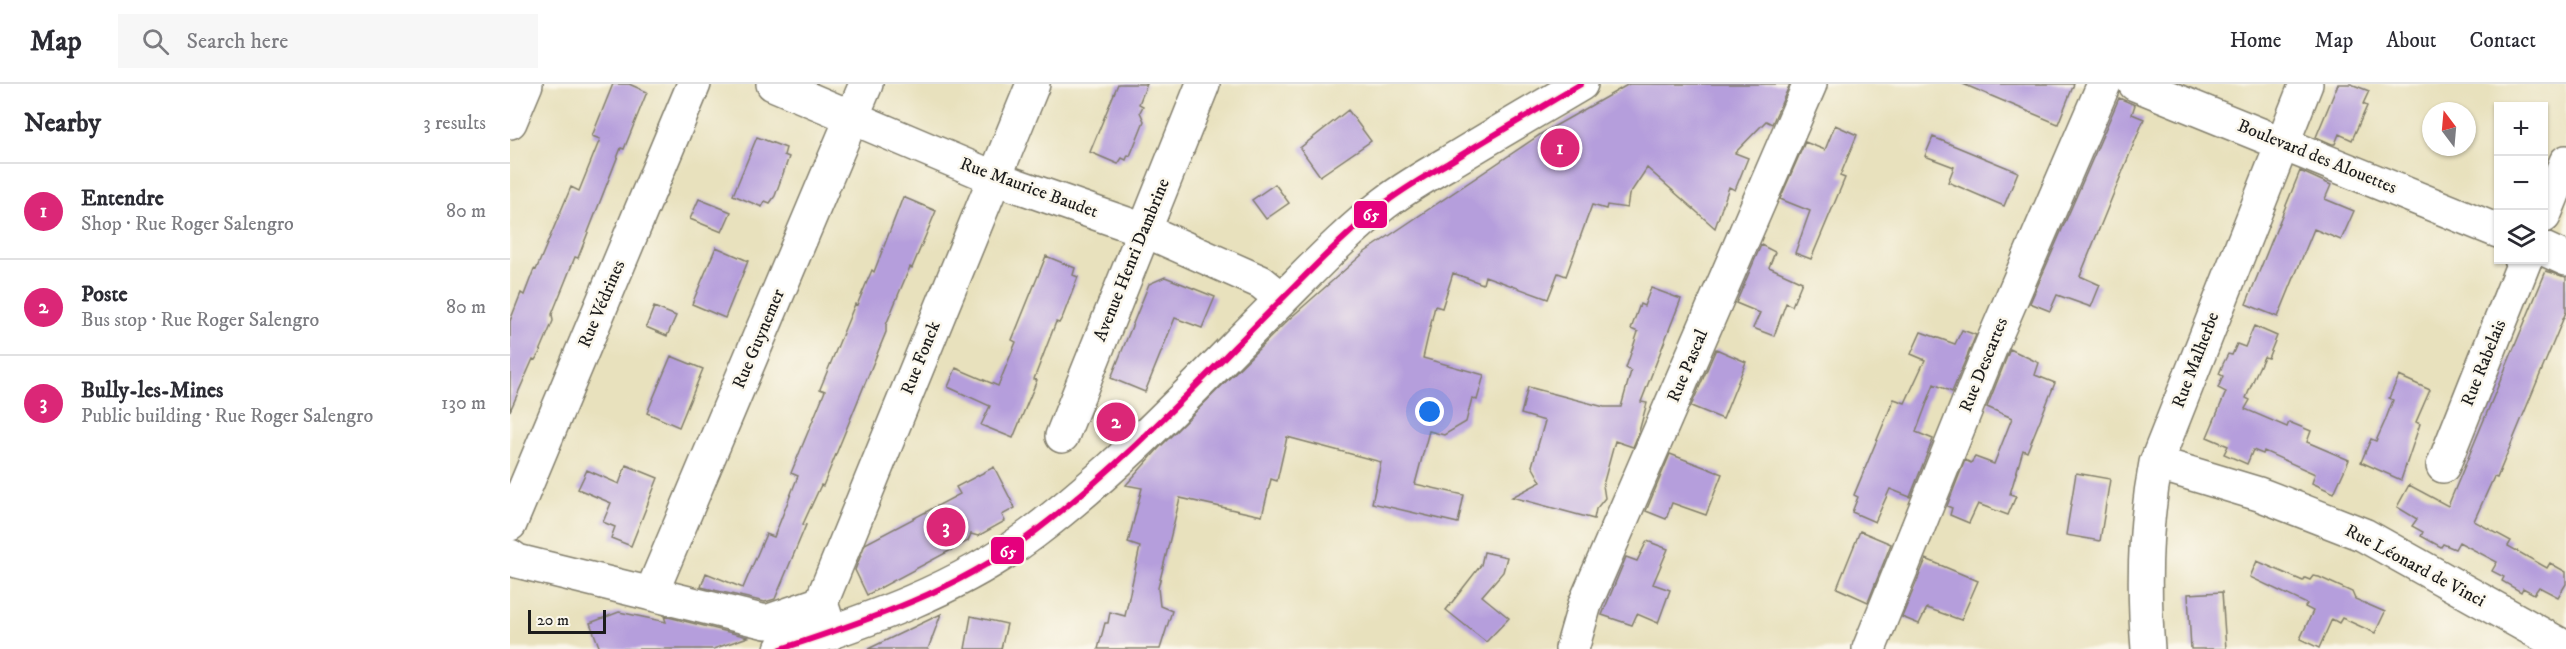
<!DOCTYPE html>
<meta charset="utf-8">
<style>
:root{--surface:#fff;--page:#f7f7f7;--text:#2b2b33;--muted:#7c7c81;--line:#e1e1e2;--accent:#db2777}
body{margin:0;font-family:"IM FELL DW Pica",serif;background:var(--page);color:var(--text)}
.controls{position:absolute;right:18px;top:18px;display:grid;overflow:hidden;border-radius:0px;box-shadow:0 2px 4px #0004}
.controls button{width:54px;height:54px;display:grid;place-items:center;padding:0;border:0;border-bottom:2px solid var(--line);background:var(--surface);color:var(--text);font:30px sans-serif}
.compass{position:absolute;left:1912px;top:18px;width:54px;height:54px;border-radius:50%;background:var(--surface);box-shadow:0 2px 4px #0004;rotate:344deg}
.scale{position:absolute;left:18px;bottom:15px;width:78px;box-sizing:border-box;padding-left:6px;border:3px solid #1c1c1c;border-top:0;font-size:16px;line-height:21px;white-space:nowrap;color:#1c1c1c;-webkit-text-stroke:4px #fbf7ec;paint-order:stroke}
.you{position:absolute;left:920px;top:328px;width:21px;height:21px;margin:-15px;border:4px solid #fff;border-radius:50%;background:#1a73e8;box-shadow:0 0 0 9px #1a73e833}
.badge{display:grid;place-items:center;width:39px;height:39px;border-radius:50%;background:var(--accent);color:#fff;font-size:20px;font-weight:700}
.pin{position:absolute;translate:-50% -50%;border:3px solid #fff;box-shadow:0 2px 6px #0006}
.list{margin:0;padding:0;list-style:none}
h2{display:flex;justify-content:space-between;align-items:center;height:78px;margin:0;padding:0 24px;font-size:26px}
h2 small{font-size:20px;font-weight:400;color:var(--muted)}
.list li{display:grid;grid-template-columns:39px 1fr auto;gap:18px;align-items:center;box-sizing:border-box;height:96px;padding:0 24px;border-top:2px solid var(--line)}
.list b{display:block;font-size:22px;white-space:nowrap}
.list p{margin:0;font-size:20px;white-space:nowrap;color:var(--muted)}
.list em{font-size:20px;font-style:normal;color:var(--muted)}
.icon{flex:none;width:33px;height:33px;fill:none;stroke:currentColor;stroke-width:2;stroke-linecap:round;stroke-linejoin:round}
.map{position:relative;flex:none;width:2056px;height:565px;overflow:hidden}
header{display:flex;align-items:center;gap:36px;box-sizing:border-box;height:84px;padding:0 30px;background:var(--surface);border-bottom:2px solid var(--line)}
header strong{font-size:28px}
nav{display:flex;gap:33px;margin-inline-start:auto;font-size:21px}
.search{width:420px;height:54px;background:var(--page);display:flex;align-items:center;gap:15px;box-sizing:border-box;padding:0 21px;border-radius:0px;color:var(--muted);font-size:22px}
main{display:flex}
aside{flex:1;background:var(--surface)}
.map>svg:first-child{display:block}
.building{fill:#b59edc}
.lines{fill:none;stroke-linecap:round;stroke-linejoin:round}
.minor-casing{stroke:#827e6c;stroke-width:36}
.minor{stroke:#fff;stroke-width:33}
.bus-1-casing{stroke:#fbf7ec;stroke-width:10}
.bus-1{stroke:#e5007d;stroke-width:6}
.labels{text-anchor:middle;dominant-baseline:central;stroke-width:5;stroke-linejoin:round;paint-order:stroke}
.street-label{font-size:18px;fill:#1c1c1c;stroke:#fbf7ec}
.line-badge{stroke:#fbf7ec;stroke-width:2}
.badge-label{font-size:16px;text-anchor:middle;font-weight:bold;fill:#fff}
</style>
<header>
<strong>Map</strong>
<div class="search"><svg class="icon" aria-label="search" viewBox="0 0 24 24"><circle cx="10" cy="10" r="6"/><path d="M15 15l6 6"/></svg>Search here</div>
<nav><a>Home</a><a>Map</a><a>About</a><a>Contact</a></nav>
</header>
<main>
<aside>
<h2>Nearby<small>3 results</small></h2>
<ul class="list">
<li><span class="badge">1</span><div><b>Entendre</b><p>Shop · Rue Roger Salengro</p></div><em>80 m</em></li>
<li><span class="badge">2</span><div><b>Poste</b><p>Bus stop · Rue Roger Salengro</p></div><em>80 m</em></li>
<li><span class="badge">3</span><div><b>Bully-les-Mines</b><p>Public building · Rue Roger Salengro</p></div><em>130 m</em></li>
</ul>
</aside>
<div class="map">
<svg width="2056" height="565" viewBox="0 0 2056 565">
<rect width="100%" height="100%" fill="#fbf7ec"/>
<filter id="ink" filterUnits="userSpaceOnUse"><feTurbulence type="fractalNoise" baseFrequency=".0167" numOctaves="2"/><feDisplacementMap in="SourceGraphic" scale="12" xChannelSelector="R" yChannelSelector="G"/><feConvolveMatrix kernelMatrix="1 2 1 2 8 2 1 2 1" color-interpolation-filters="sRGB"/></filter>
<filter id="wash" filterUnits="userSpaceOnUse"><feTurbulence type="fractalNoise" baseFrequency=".008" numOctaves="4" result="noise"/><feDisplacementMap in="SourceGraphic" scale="24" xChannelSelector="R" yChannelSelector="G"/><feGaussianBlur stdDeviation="1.35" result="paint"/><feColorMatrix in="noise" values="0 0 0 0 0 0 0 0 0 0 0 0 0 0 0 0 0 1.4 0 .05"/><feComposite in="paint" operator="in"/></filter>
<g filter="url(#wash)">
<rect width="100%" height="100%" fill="#e8e1bd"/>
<g id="blocks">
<path class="building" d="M103,0H119L137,8L114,65L111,64L68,174L65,173L55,198L42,230L43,237L29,270L25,276L23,275L0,327V237L11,209L14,211L24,185L26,186L61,103L69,107L90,55L82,52Z
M608,0H637L629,20L633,22L630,28L634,37L620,72L618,71L616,76L612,74L608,80L580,68Z
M1119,0H1280L1262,40L1256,37L1225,69L1238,74L1225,106L1219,103L1205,144L1137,84L1119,111L1117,124L1097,121L1096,125L1082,121L1056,192L1048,189L1038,215L975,192L973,200L943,189L932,224L925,222L913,274L974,291L967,316L962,314L956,338L934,351L919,347L905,400L954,411L948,439L862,419L871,378L777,353L767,397L761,395L752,432L670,414L648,504L650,522L662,527L650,565H588L595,539H598L600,528L615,532L630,463L618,459L632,404L616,401L649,364L778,236L855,168L1031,50Z
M1453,0H1564L1548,40Z
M1828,0H1841L1859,7L1853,20L1857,22L1842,56L1829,50L1825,60H1822L1806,53Z
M1609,14L1625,21L1622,30L1634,35L1570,192L1590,201L1581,223L1547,211L1540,227L1520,219Z
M838,26L861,57L810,92L790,64Z
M1325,41L1347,51L1330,92L1335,94L1301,175L1285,169L1300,127L1270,115L1295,58L1315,66Z
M247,53L276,64L274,71L279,73L265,112L260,119L255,117L252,123L223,111Z
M1423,53L1508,88L1494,122L1438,98L1444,83L1415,72Z
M1790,87L1821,101L1815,115L1844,127L1831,156L1804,145L1768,233L1736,220Z
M765,100L779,119L756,135L742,116Z
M393,113L426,127L402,184L400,183L389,209L376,241V248L313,402L311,401L293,440L296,441L265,515L255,518L191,503L196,489L233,504L256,450L264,453L288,392L281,389L315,307L310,305L345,220L347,221L362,186L364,188Z
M189,115L221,128L212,148L180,135Z
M1251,161L1265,168L1259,183L1292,198L1282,222L1276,219L1264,252L1243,244L1250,229L1226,219Z
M206,163L238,177L215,234L182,220Z
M536,172L565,184L563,191L568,193L553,232L549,239L546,238L524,295L527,296L503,354L471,341L480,322L438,303L446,284L488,302L506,258L502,256Z
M2036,187L2056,193V228L1987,394L1984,393L1964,437L2001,457L1998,462L2037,484L2040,479L2056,488V500L2048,513L2029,503L2024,510L2013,504L2011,508L1992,497L1994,493L1982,487L1987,478L1949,458L1945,465L1933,460L1931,463L1911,452L1913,448L1902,442L1907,435L1887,423L1899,401L1938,422Z
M655,193L705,213L692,244L665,234L635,308L601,294L639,200Z
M1141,204L1171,215L1131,318L1137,319L1128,351L1123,363L1105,357L1093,401L1095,414L1086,425L1084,435L1002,413L1031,398L1022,382L1035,337L1011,330L1018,303L1094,323H1111L1121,287L1116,284L1128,248L1121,245L1130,220L1134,222Z
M144,223L166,232L157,252L136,243Z
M1744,242L1767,252L1758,274L1754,273L1746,290L1736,314L1740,316L1735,325L1777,343L1779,338L1801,347L1797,358L1839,376L1824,409L1802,399L1805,390L1754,367L1753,370L1743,366L1737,380L1714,370L1718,362L1697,353L1716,308L1708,304L1713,292L1709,290L1713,280L1718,270L1722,271L1727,260L1735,263Z
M1452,246L1466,251L1442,308L1424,300L1406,348L1423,355L1400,413L1380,405L1365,438L1342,428L1348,413L1344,411L1384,315L1395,319L1415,276L1401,270L1411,248L1445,260Z
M1206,265L1236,278L1213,335L1181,322Z
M1500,265L1529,279L1525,291L1545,299L1517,368L1513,366L1500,410L1506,412L1498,431L1468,420L1459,439L1440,431L1442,424L1437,422L1455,376L1461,379L1465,373L1484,380L1502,334L1477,323Z
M161,272L193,285L169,343L137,329Z
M1889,292L1920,306L1906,338L1910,340L1891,396L1851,378L1861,355L1866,357L1875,337L1883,316L1879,314Z
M1160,370L1212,390L1196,431L1162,419L1156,435L1136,427Z
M116,381L148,394L121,462L101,454L105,443L93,438L101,419L68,405L77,386L109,400Z
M484,383L505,424L492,431L495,437L468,452L461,450L458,457L357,511L345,486L355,460L450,410L446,403Z
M1566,389L1600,395L1590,457L1556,451Z
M1350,447L1381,460L1358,518L1327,504Z
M1137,457L1158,465L1143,500L1160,506L1148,539L1127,530L1122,541L1092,531L1116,473L1127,477Z
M974,468L997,473L993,488L972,512L999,534L976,558L936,526L971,481Z
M1416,475L1468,497L1451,536L1417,524L1409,540L1392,533Z
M1747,477L1793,497L1795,494L1800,496L1803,492L1809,493L1842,508L1845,515L1875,528L1865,549L1832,534L1829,539L1822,535L1809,564L1790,555L1803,527L1795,523L1797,520L1740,493Z
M1712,508L1716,565H1681L1678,510Z
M109,528L156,538L154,532L238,553L203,565H90L80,539Z
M431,530L418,565H358Z
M461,532L497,540L491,565H455Z"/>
</g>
</g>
<g filter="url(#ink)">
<use href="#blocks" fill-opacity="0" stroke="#827e6c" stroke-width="1.5"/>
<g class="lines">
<g class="minor-casing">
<path id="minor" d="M263,0L485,94L634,146L751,198L772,215
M1625,0L1988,147
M0,38L16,0
M2034,132L2056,78
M2034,165L2056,175
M552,352L693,0
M1646,379L1749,410L1854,451L2056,564
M1933,382L2015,176
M0,440L184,0
M0,472L7,477L256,538L311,519
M141,510L356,0
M321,549L311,519L523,0
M271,565C359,536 448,506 523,449C613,381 690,297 770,217C804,183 837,148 875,119C895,104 917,91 938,79C982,52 1027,26 1071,0
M1062,565L1075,520L1300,0
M1359,565L1482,260L1594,0
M1638,565C1633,502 1634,441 1646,379L1796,0"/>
</g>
<use href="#minor" class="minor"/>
<g class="bus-1-casing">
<path id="bus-1" d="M271,565C359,536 448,506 523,449C613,381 690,297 770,217C804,183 837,148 875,119C895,104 917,91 938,79C982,52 1027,26 1071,0"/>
</g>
<use href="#bus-1" class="bus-1"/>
</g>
</g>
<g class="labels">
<g class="street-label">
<text transform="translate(1807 73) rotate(22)">Boulevard des Alouettes</text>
<text transform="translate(519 104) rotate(20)">Rue Maurice Baudet</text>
<text transform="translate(622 176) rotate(-68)">Avenue Henri Dambrine</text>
<text transform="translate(92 220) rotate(-67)">Rue Védrines</text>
<text transform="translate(249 255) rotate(-67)">Rue Guynemer</text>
<text transform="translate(411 274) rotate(-68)">Rue Fonck</text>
<text transform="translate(1686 276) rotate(-69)">Rue Malherbe</text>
<text transform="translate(1974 279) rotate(-68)">Rue Rabelais</text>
<text transform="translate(1474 281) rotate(-68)">Rue Descartes</text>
<text transform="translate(1178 282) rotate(-67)">Rue Pascal</text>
<text transform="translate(1905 482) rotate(28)">Rue Léonard de Vinci</text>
</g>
</g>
<g class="line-badge">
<rect x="843" y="116" width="35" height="29" rx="6" fill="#e5007d"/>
<rect x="480" y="452" width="35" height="29" rx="6" fill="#e5007d"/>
</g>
<g class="badge-label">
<text x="861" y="136">65</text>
<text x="498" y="473">65</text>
</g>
</svg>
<div class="controls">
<button>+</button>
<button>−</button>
<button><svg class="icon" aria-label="layers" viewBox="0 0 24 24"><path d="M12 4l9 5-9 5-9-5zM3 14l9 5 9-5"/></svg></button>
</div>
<svg class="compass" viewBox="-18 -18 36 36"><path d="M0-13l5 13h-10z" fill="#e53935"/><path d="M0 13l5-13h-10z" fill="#7c7c81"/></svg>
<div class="scale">20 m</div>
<div class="you"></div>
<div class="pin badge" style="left:1050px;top:64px">1</div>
<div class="pin badge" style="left:606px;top:338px">2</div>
<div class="pin badge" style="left:436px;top:443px">3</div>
</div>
</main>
